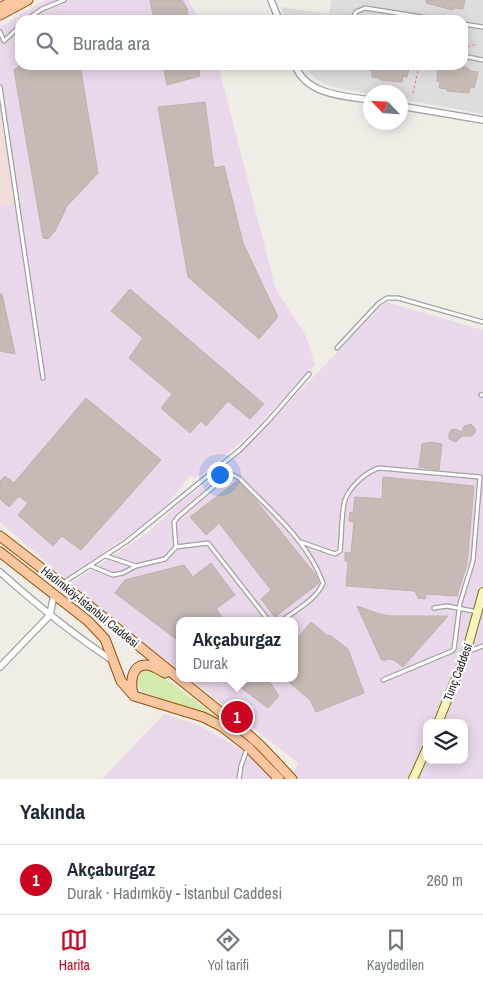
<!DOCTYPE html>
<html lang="tr">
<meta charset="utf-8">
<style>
:root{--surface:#fff;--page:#f6f6f7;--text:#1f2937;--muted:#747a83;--line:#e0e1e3;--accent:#cc0321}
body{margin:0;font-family:"Archivo Narrow",sans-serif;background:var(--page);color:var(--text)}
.controls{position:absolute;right:15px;bottom:15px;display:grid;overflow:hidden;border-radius:10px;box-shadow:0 2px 12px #0003}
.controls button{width:45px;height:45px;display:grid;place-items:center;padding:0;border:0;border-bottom:1px solid var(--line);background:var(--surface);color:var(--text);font:25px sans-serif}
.compass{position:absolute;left:363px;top:85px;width:45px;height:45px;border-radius:50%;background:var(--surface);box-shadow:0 2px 12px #0003;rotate:295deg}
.you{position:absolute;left:219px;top:474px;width:18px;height:18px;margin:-12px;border:4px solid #fff;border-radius:50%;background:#1a73e8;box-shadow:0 0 0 8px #1a73e833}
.badge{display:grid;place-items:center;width:32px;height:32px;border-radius:50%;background:var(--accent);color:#fff;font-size:16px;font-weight:700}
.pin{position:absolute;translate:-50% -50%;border:2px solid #fff;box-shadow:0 1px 5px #0006}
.popup{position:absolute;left:176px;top:617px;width:122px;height:65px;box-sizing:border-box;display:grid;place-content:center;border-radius:10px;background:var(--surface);filter:drop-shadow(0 1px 4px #0005);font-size:16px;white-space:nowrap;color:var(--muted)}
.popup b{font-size:19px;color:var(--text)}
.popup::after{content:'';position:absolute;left:50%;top:100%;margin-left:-10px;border:10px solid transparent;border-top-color:var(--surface)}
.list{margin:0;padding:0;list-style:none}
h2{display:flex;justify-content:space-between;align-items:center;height:65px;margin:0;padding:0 20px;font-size:21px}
h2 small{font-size:16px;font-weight:400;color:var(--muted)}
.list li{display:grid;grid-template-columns:32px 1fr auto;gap:15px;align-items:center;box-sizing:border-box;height:70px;padding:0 20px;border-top:1px solid var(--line)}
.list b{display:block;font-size:19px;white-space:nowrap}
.list p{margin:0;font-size:16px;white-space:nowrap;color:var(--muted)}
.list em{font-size:16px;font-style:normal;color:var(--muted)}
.icon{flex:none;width:28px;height:28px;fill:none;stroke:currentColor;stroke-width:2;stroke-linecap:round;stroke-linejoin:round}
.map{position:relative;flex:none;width:483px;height:779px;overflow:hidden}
.search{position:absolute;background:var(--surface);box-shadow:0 2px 12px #0003;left:15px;right:15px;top:15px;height:55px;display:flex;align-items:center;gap:12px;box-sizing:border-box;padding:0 18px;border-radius:15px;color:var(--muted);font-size:19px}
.sheet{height:135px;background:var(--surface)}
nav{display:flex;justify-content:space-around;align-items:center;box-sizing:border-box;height:70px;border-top:1px solid var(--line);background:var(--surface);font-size:14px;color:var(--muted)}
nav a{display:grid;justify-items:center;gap:2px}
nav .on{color:var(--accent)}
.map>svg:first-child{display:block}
.residential{fill:#dedddd}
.industrial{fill:#e9d8e9;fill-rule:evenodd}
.military{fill:#f1ddda}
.grass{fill:#d4e9ae}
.building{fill:#c5bab6;stroke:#c2b0a9}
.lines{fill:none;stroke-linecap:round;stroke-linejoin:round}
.service-casing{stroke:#a1a1a1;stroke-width:5.5}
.minor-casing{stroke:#a1a1a1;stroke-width:8}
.secondary-casing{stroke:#777307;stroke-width:10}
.primary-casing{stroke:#995102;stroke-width:11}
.path{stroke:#f87076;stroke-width:1;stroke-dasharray:2.5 2.5;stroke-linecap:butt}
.service{stroke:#fff;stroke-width:3}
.minor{stroke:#fff;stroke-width:5.5}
.secondary{stroke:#f9f3bc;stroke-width:8}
.primary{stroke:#fac7a1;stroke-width:9}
.labels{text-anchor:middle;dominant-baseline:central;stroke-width:4.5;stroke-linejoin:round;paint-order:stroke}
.street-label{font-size:12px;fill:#202020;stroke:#fff}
</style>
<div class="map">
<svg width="483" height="779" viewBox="0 0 483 779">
<rect width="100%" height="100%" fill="#f0ece6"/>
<path class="residential" d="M332,0H483V114L401,99L400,92H370V94L338,88L324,84L315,78L303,65H463V20H285L281,7L329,14Z"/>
<path class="industrial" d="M46,0H188L200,20H20V65H218L276,290L305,334L315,365L249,435L223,457L195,479L190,475L168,504L136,530L66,579L0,522V206L16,202L0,98V27Z
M386,302L483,330V779H292L298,763L189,678H294V621H180L179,671L68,585L149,532L183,500L229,466V464ZM427,723H464V760H427Z
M164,714L199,725L291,779H102Z"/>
<path class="military" d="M0,98L16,203L0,206Z"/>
<path class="grass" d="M146,669L156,672L238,732L237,734L209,715L143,692C135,684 133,673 146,669Z"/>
<path class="building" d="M150,0H182L187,8L189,20H154Z
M426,0H465L463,9L453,8V10L426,3Z
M20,65H80L98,173L67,206L55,231L48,239L43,238L14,70Z
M163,65H198L200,76L167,85Z
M370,65H410L407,77L403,76L402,82L380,80V78L372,77V71L369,70Z
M445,65L466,67L471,71L478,72L474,88L470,87L469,93L447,91V89L439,88L440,82L437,81L438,66L445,68Z
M205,102L214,168L224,166L243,243L278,317L259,339L188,277L158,107Z
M130,289L264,404L250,419L228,401L206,426L201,421L190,433L161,408L172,394L129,358L143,338L111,311Z
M0,294H2L15,354L0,351Z
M86,398L161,460L81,550L62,536L53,546L18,515L28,503L19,496L9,507L0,499V481L5,476L14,483Z
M471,424L474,427L476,431L472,436H462L456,442L449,439V434L451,430L455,429L462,432L464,426Z
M431,442L442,444L439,470L419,467L422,444Z
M383,477L474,486L467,564L457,596L426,594L425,599L418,598L415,591L346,586L348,561H345V552L351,553L354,522L349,521L350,512L353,513L355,497L382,499Z
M237,481L254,498L315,574L319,583L275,617L261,599L271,590L219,523L206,535L190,517Z
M211,563L235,595L216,609L225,621H180V642L115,593L125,580L184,565L193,577Z
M357,606L380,614L391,616H448L403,667L394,660L387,659L384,661L381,659Z
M311,622L328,636L330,635L348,649L364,693L316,712L310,700L284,678H294V642Z
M228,678H267L279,696L268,708Z"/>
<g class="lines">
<g class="service-casing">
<path id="service" d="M26,20L42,9L64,0
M352,20L356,12L365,8L441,20
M463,24L483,27
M0,32L4,41L20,26
M463,56L483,60
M0,87L43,378
M337,348L379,303L387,298H398L483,322
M481,395H483
M301,542L335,554L340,551C342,536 341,513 345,500C350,486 366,472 379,468L480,477L473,561L460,603L454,649L452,651L383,680
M176,547L174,522L179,516L226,476L231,474L239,478C270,510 308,541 323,583C317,599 295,611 281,621
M106,556L136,566
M91,566L113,575L123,573L136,566L165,559L176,547L208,543L269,621
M63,583L126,542L241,449L269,420L309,374
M434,608L447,606L478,612
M467,652L483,646
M239,779L241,766L247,749"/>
</g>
<g class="minor-casing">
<path id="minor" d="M271,0L279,20
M295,65C306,95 344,96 370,100
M400,106L483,120
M0,572C36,604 72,634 112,660
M0,667L50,615L54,594"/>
</g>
<g class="secondary-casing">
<path id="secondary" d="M438,723L466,653L483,592
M413,779L427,748"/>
</g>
<g class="primary-casing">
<path id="primary" d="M0,8L14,0
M0,15L28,0
M0,536L71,591L250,736L261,746L292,779
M0,552L88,621L105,639L121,681L134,696L203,717L221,726L248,747L279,779
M134,696C130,686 130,665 146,665C153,665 159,670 165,673"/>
</g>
<path class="path" d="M463,48L477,44
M413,93L419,65"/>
<use href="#service" class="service"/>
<use href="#minor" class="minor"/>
<use href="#secondary" class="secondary"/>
<use href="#primary" class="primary"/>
</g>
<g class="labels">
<g class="street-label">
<text transform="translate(90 607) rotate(39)">Hadımköy-İstanbul Caddesi</text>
<text transform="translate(458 672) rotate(-69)">Tunç Caddesi</text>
</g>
</g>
</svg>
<div class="controls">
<button><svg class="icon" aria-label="layers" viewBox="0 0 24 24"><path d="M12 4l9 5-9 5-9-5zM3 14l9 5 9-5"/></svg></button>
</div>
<svg class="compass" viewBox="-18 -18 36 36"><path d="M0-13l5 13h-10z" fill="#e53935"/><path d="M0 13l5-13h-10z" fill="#747a83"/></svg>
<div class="you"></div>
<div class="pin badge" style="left:237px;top:717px">1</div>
<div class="popup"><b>Akçaburgaz</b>Durak</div>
<div class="search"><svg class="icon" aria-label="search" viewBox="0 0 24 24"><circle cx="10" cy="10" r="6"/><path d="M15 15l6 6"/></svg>Burada ara</div>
</div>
<section class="sheet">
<h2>Yakında<small></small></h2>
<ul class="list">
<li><span class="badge">1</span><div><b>Akçaburgaz</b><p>Durak · Hadımköy - İstanbul Caddesi</p></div><em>260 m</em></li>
</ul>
</section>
<nav>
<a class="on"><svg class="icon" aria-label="map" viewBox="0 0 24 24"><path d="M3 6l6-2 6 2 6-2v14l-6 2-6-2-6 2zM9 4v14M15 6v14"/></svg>Harita</a>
<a><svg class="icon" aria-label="directions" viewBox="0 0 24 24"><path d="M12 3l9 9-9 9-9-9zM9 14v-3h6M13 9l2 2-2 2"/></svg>Yol tarifi</a>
<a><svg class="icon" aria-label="saved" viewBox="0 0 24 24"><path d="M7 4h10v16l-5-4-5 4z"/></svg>Kaydedilen</a>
</nav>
